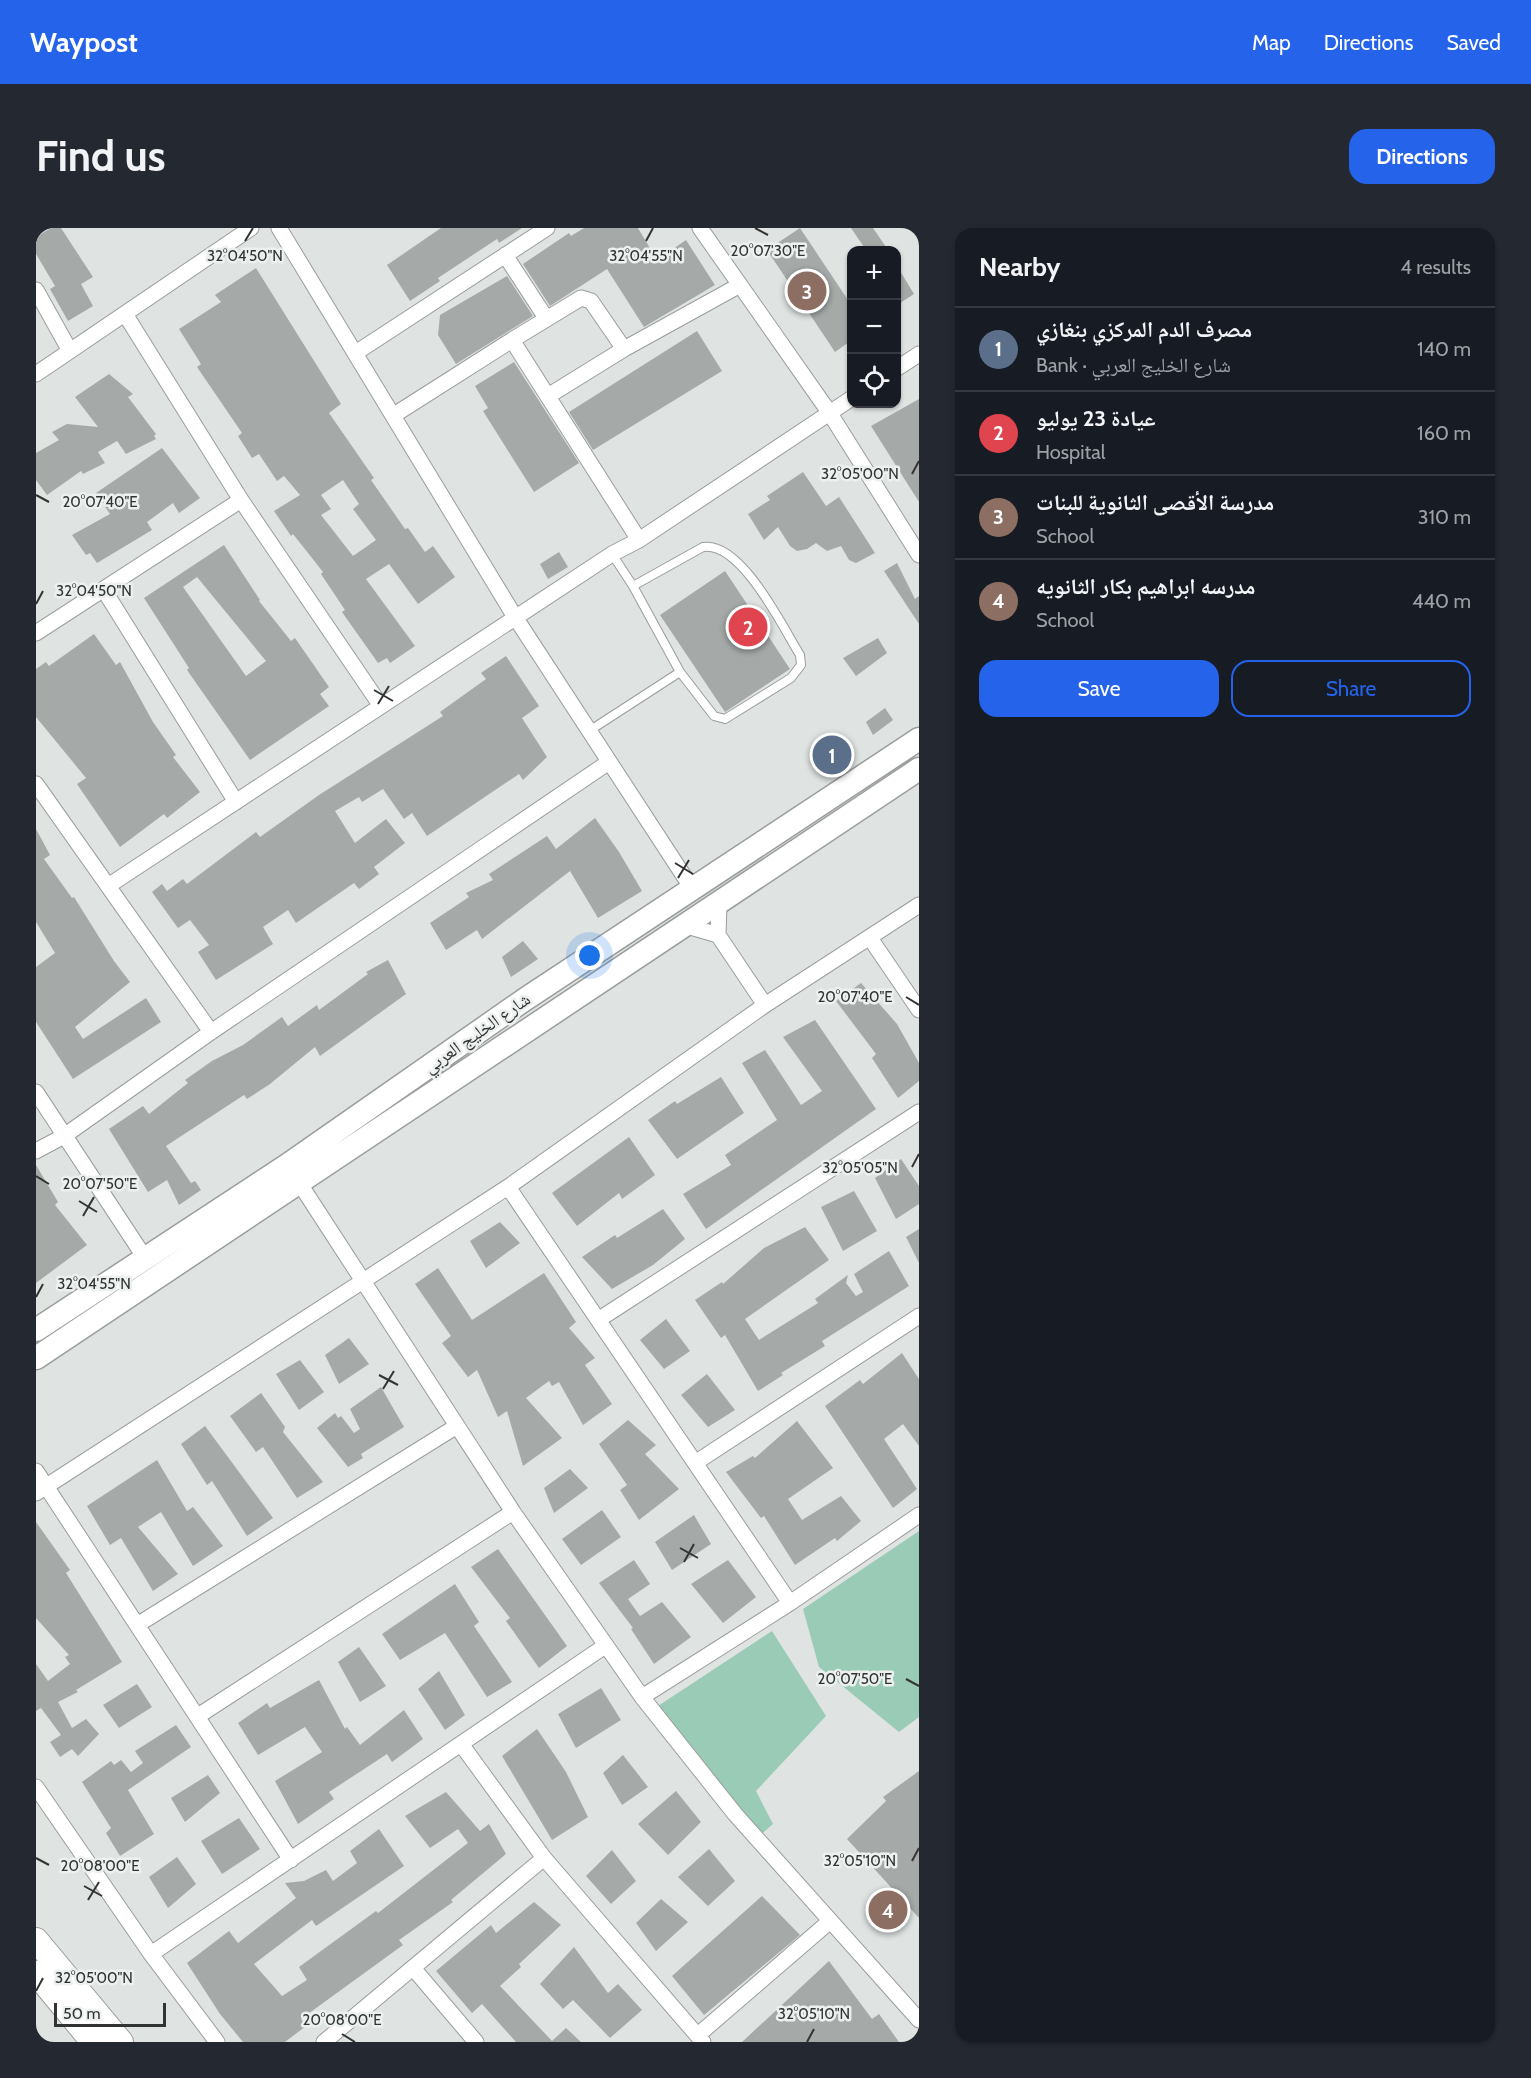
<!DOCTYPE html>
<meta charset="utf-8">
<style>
:root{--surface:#171b24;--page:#242831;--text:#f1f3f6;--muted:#9ea1a6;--line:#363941;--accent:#2563eb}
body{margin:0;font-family:Cabin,"Noto Naskh Arabic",sans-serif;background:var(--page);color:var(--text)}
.controls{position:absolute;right:18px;top:18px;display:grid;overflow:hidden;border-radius:12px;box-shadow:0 2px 4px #0004}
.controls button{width:54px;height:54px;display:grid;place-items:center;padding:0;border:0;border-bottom:2px solid var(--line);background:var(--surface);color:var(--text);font:30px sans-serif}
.scale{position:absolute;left:18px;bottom:15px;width:112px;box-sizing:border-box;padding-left:6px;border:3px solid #323433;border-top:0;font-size:16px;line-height:21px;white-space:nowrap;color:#323433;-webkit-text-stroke:4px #ecf1ef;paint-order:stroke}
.you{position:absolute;left:554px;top:728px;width:21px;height:21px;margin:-15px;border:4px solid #fff;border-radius:50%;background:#1a73e8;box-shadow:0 0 0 9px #1a73e833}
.badge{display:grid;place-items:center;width:39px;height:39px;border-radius:50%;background:var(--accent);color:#fff;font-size:20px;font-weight:700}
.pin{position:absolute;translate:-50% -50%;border:3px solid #fff;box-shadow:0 2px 6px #0006}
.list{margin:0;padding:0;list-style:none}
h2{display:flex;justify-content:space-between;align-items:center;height:78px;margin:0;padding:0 24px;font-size:26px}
h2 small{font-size:20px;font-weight:400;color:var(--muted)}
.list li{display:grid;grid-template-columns:39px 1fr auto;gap:18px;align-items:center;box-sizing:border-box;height:84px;padding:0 24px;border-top:2px solid var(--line)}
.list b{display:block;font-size:22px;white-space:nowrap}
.list p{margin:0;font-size:20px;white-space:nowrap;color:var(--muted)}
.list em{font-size:20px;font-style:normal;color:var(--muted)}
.actions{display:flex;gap:12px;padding:18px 24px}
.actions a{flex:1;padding:14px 0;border:2px solid var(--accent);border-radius:18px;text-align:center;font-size:21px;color:var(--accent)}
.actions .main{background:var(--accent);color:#fff}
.icon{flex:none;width:33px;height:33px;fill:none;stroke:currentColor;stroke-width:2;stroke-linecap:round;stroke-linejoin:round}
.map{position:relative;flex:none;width:883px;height:1814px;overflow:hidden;border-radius:18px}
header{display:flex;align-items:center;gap:36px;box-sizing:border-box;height:84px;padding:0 30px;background:var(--accent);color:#fff}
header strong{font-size:28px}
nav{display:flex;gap:33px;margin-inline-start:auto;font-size:21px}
.intro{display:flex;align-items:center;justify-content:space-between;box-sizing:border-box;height:144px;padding:0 36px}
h1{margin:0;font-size:42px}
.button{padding:15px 27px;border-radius:18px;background:var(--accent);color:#fff;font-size:21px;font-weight:700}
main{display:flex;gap:36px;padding:0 36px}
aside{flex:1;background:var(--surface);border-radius:18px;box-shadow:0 2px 4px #0004}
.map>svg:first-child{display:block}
.green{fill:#9acbb7}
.building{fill:#a5aaa8;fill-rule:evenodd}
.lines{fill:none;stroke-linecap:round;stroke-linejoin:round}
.lane-casing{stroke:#999d9b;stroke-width:10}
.street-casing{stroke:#999d9b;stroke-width:17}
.secondary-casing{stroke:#999d9b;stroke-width:25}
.primary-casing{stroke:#999d9b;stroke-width:26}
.lane{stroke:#fff;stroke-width:8}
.street{stroke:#fff;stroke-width:15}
.secondary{stroke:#fff;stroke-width:22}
.primary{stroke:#fff;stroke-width:24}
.ticks{fill:none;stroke:#323433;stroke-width:2}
.labels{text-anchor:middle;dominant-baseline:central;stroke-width:5;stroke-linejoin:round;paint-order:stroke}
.street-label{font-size:18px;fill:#323433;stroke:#ecf1ef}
.ticks-label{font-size:15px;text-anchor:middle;fill:#323433;stroke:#ecf1ef;stroke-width:5;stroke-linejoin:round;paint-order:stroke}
</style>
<header>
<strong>Waypost</strong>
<nav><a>Map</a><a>Directions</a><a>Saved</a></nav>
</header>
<div class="intro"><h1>Find us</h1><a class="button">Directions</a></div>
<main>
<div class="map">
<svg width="883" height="1814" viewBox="0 0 883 1814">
<rect width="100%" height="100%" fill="#dfe4e2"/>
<path class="green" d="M883,1303V1489L863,1504L783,1439L767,1381Z
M736,1403L790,1488L720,1563L737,1596L722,1609L622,1478Z"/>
<path class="building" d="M15,0H25L57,49L45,56L57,78L32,93L14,61L19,58L0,26V9Z
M405,0H486L463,15L461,11L402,50L404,53L374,73L351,37Z
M548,0H602L621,32L650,12L679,57L608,99L571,41L514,78L487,36L533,5L535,8Z
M764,0L816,78V112L799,124L731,22Z
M815,0H837L852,22H830Z
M861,38L878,66L861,77Z
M220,40L305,176L293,185L338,250L335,252L369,301L372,300L389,324L397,318L419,349L382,376L353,336L330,351L379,418L354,435L351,430L342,435L306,384L309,382L285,346L287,344L257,306L255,308L238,283L264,267L248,248L241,253L223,226L216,230L202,208L206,205L161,139L165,136L143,101L185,74L179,67ZM307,252L323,276L317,281L340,312L317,328L285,287L295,281L285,267Z
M471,48L497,88L420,136L402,107L404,87Z
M661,103L686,143L557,222L533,184Z
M478,134L543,235L498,264L447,183L452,180L439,158Z
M73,146L97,166L92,169L120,206L118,208L120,211L90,226L81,213L62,224L69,235L47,246L45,243L11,267L0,252V225L23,212L16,204L31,196L62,199L39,169Z
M883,171V274L835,198Z
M126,220L164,270L143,285L137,275L111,294L116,302L61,335L54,325L50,327L36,307L74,286L60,265Z
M767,244L790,278L803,269L839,325L820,335L813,332L805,318L791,323L780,315L771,321L761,323L754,318L742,299L728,312L712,286L734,272L731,268Z
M188,317L224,372L223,373L255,413L259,410L293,459L284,466L293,478L214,532L151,442L153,440L108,370ZM161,349L230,433L210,448L147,359Z
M523,324L532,339L512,351L504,336Z
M861,335L879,371L883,368V396L848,343Z
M689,343L754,441L689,484L624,387Z
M58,406L80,437L84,434L117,494L140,527L137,529L164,564L131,590L128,586L84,619L41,556L50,550L0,489V441L10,434L13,438Z
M842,410L851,425L820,448L807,430Z
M470,428L503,478L486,490L511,529L487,552L483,546L391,608L376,585L368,591L347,561L326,574L323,569L299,583L319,615L350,591L369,615L338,639L343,646L323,661L318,655L260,695L252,682L227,699L237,716L180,752L162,724L173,717L154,692L142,700L116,664L126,656L131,663L147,651L151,656L220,604L224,609L283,567L407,488L404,484L450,451L445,445Z
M849,480L857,492L837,507L830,494Z
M559,590L583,624L606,663L562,690L534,643L446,711L441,702L410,722L394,695L433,669L430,665L457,652L453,646L511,608L520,621Z
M0,601L14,627L8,631L36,670L38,669L78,733L94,754L39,799L47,811L110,770L125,794L37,851L0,794V739L19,725L0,694Z
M487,713L502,731L475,749L466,729Z
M352,732L370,766L284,828L279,819L234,856L211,871L208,867L130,918L155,955L159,953L165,962L143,977L131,952L112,964L73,901L107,878L113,886L152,855L149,852L176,833L207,817L246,789L252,798L281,777L283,782L332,746L330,744Z
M825,755L861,796L883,835V853L862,870L836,830L840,826L800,773Z
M779,792L840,881L670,1001L647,966L695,937L689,927L741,892L706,835L729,822L765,877L786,863L747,809Z
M685,849L708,885L641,931L612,892L639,873L641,876Z
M593,909L619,947L586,971L583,965L541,998L516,965Z
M865,931L883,958V976L860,991L839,950Z
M0,937L22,974L19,977L51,1017L0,1055Z
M818,963L841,1003L807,1023L785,979Z
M627,981L649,1011L617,1037L576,1061L546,1029L579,1007L581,1010Z
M464,994L484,1015L450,1040L434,1013Z
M769,999L793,1032L709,1091L723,1112L782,1075L779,1071L812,1047L810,1055L820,1068L827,1064L818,1046L853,1023L873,1058L786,1113L789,1118L745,1145L747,1147L722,1163L689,1107L685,1110L659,1072L686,1054L687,1056L728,1020Z
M883,1001V1035L870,1009Z
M402,1040L436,1092L508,1045L540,1094L533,1100L559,1130L549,1137L576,1176L547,1197L523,1154L516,1158L513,1153L490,1170L526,1210L487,1238L471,1183L462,1189L441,1142L432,1149L406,1115L415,1108L379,1056Z
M630,1091L654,1123L628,1141L604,1112Z
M313,1110L333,1136L303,1156L289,1127Z
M866,1125L883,1151V1218L867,1196L848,1211L881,1261L857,1280L789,1178L824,1152L827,1156Z
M264,1132L288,1164L263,1182L240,1146Z
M671,1146L699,1182L672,1199L645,1167Z
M345,1159L368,1199L325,1226L327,1230L312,1239L281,1200L299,1185L302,1190L305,1188L318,1205L324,1201L314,1181Z
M225,1165L249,1199L247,1204L287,1254L261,1270L227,1219L220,1224L194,1188Z
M592,1192L620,1217L609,1226L643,1261L603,1292L584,1262L591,1257L563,1216Z
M761,1193L797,1240L752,1271L766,1292L805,1268L825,1293L801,1313L799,1310L759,1337L728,1288L725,1290L690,1244L717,1228L719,1230Z
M169,1198L237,1290L211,1308L176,1253L171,1257L145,1216Z
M121,1232L151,1283L157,1279L187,1318L157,1338L125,1284L102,1299L142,1346L117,1363L85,1310L74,1317L51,1278Z
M534,1241L552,1260L518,1285L508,1260Z
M566,1282L585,1309L545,1337L526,1311Z
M658,1287L675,1316L636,1342L619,1314Z
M0,1294L34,1342L30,1345L86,1434L40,1462L42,1464L22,1474L36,1500L50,1491L63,1506L42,1528L36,1521L24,1529L14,1514L25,1507L5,1480L0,1483V1436L12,1453L34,1436L29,1429L33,1427L0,1390Z
M462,1321L531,1418L503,1440L470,1393L474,1390L435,1339Z
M598,1332L614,1356L592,1371L604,1388L626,1374L655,1409L618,1436L595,1401L597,1400L563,1355Z
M692,1332L720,1369L687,1395L655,1356Z
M419,1356L443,1394L438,1398L476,1454L451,1469L409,1405L364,1432L346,1406Z
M323,1419L350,1458L324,1474L302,1434Z
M403,1443L429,1487L409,1502L382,1461Z
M283,1452L309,1501L311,1499L324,1517L368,1482L387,1511L356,1534L351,1526L293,1564L298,1571L262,1596L239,1553L286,1524L269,1499L222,1527L202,1495L231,1475L234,1480Z
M101,1456L116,1479L83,1500L67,1477Z
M565,1460L585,1492L540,1520L522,1486Z
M140,1497L155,1519L92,1562L118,1606L84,1628L70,1605L75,1600L46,1554L75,1533L78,1537L85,1532L95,1544L107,1535L99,1523Z
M501,1501L530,1544L552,1589L516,1612L466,1528Z
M587,1527L612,1559L586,1577L567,1545Z
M883,1543V1690L811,1611L850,1573L847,1569Z
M172,1547L184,1565L149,1594L135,1570Z
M640,1563L665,1594L632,1627L602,1596Z
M410,1564L444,1603L453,1596L470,1626L415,1672L417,1674L363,1712L367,1717L265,1791L270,1798L249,1814H207L184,1786L151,1735L193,1703L202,1715L260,1670L249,1655L268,1653L290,1642L297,1653L321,1635L314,1623L343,1601L368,1638L280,1698L276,1692L218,1736L246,1768L271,1752L263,1739L340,1683L342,1685L432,1615L422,1601L394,1620L369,1588Z
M203,1590L224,1621L186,1646L165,1613Z
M673,1621L699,1653L672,1678L642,1649Z
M576,1622L600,1653L575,1676L550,1648Z
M141,1629L160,1656L132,1680L113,1649Z
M726,1668L764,1707L668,1787L636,1748Z
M625,1671L652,1694L620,1723L600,1695Z
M498,1674L525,1697L483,1736L485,1739L464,1758L516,1813L530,1800L545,1814H480L446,1776L436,1785L400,1743L455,1697L460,1705Z
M538,1719L572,1765L582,1756L606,1782L574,1810L537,1772L527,1781L504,1756Z
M793,1733L836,1791L843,1786L863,1814H706Z"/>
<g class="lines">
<g class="lane-casing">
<path id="lane" d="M576,326L597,358L644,444
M553,503L644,444L678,488L689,491L755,450L765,437L764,427C746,398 705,313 667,319L597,358"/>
</g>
<g class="street-casing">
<path id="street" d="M243,0L479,389L657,662
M664,0L793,184L883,327
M469,27L510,90
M0,62L34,123
M89,86L205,272L345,478
M588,121L555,73L545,70L476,112L603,312
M321,124L511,0
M860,141L883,126
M0,146L215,0
M512,168L588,121L704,57
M358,187L476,112
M68,362L200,574
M0,405L205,272
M0,556L175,804
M72,658L576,326L603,312L816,170
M683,677L682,707L729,777
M651,698L682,707
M834,710L883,782
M0,864L109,1030
M0,923L28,908L175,804L573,534
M264,956L477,1284L606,1469L699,1586L883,1792
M472,959L754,1375
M562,1092L883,884
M659,1235L883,1088
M0,1243L255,1632
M0,1265L472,959L729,777L883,677
M101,1397L421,1198
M606,1469L754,1375L883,1287
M162,1488L477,1284
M425,1516L508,1630L667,1814
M0,1559L115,1726L181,1814
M115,1726L569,1418
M377,1740L440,1814
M662,1807L793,1694
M288,1814L508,1630"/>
</g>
<g class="secondary-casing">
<path id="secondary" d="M0,1102L250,938L488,772L883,511
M0,1130L883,541"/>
</g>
<g class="primary-casing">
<path id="primary" d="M0,1712L85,1814
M0,1745L57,1814"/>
</g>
<use href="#lane" class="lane"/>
<use href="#street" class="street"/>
<use href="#secondary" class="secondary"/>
<use href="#primary" class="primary"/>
</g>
<path class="ticks" d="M719,0L732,7M209,13L217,0M610,13L617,0M876,246L883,233M0,267L13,274M0,376L7,363M338,462L357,473M342,476L353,458M639,635L657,646M642,650L653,632M870,769L883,777M876,939L883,926M0,948L13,956M43,973L61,984M47,988L58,969M0,1069L7,1056M343,1147L362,1157M347,1161L358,1143M644,1320L662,1330M648,1334L658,1316M870,1451L883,1458M0,1630L13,1637M876,1633L883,1620M48,1658L66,1668M52,1672L63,1654M0,1763L7,1750M306,1806L319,1814M771,1814L778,1801"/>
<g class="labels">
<g class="street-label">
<text transform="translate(441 805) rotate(-35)">شارع الخليج العربي</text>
</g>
</g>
<g class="ticks-label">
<text x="732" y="28">20°07'30"E</text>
<text x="209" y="33">32°04'50"N</text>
<text x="610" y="33">32°04'55"N</text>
<text x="824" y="251">32°05'00"N</text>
<text x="64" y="279">20°07'40"E</text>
<text x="58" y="368">32°04'50"N</text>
<text x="819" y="774">20°07'40"E</text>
<text x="824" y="945">32°05'05"N</text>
<text x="64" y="961">20°07'50"E</text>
<text x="58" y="1061">32°04'55"N</text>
<text x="819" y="1456">20°07'50"E</text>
<text x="824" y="1638">32°05'10"N</text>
<text x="64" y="1643">20°08'00"E</text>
<text x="58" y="1755">32°05'00"N</text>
<text x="778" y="1791">32°05'10"N</text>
<text x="306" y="1797">20°08'00"E</text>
</g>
</svg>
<div class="controls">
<button>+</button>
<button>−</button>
<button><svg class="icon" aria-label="locate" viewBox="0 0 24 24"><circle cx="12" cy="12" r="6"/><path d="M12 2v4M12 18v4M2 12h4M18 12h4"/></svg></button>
</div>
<div class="scale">50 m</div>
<div class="you"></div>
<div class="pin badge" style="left:796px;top:527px;background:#5c6f8a">1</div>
<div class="pin badge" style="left:712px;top:399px;background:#e0444e">2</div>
<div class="pin badge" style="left:771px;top:63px;background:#8d6e63">3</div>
<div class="pin badge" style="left:852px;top:1682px;background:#8d6e63">4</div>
</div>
<aside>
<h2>Nearby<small>4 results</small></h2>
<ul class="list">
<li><span class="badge" style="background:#5c6f8a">1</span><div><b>مصرف الدم المركزي بنغازي</b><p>Bank · شارع الخليج العربي</p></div><em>140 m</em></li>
<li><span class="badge" style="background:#e0444e">2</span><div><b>عيادة 23 يوليو</b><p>Hospital</p></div><em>160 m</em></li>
<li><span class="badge" style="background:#8d6e63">3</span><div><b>مدرسة الأقصى الثانوية للبنات</b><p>School</p></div><em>310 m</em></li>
<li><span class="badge" style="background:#8d6e63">4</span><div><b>مدرسه ابراهيم بكار الثانويه</b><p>School</p></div><em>440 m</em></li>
</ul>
<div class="actions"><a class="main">Save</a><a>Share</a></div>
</aside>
</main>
